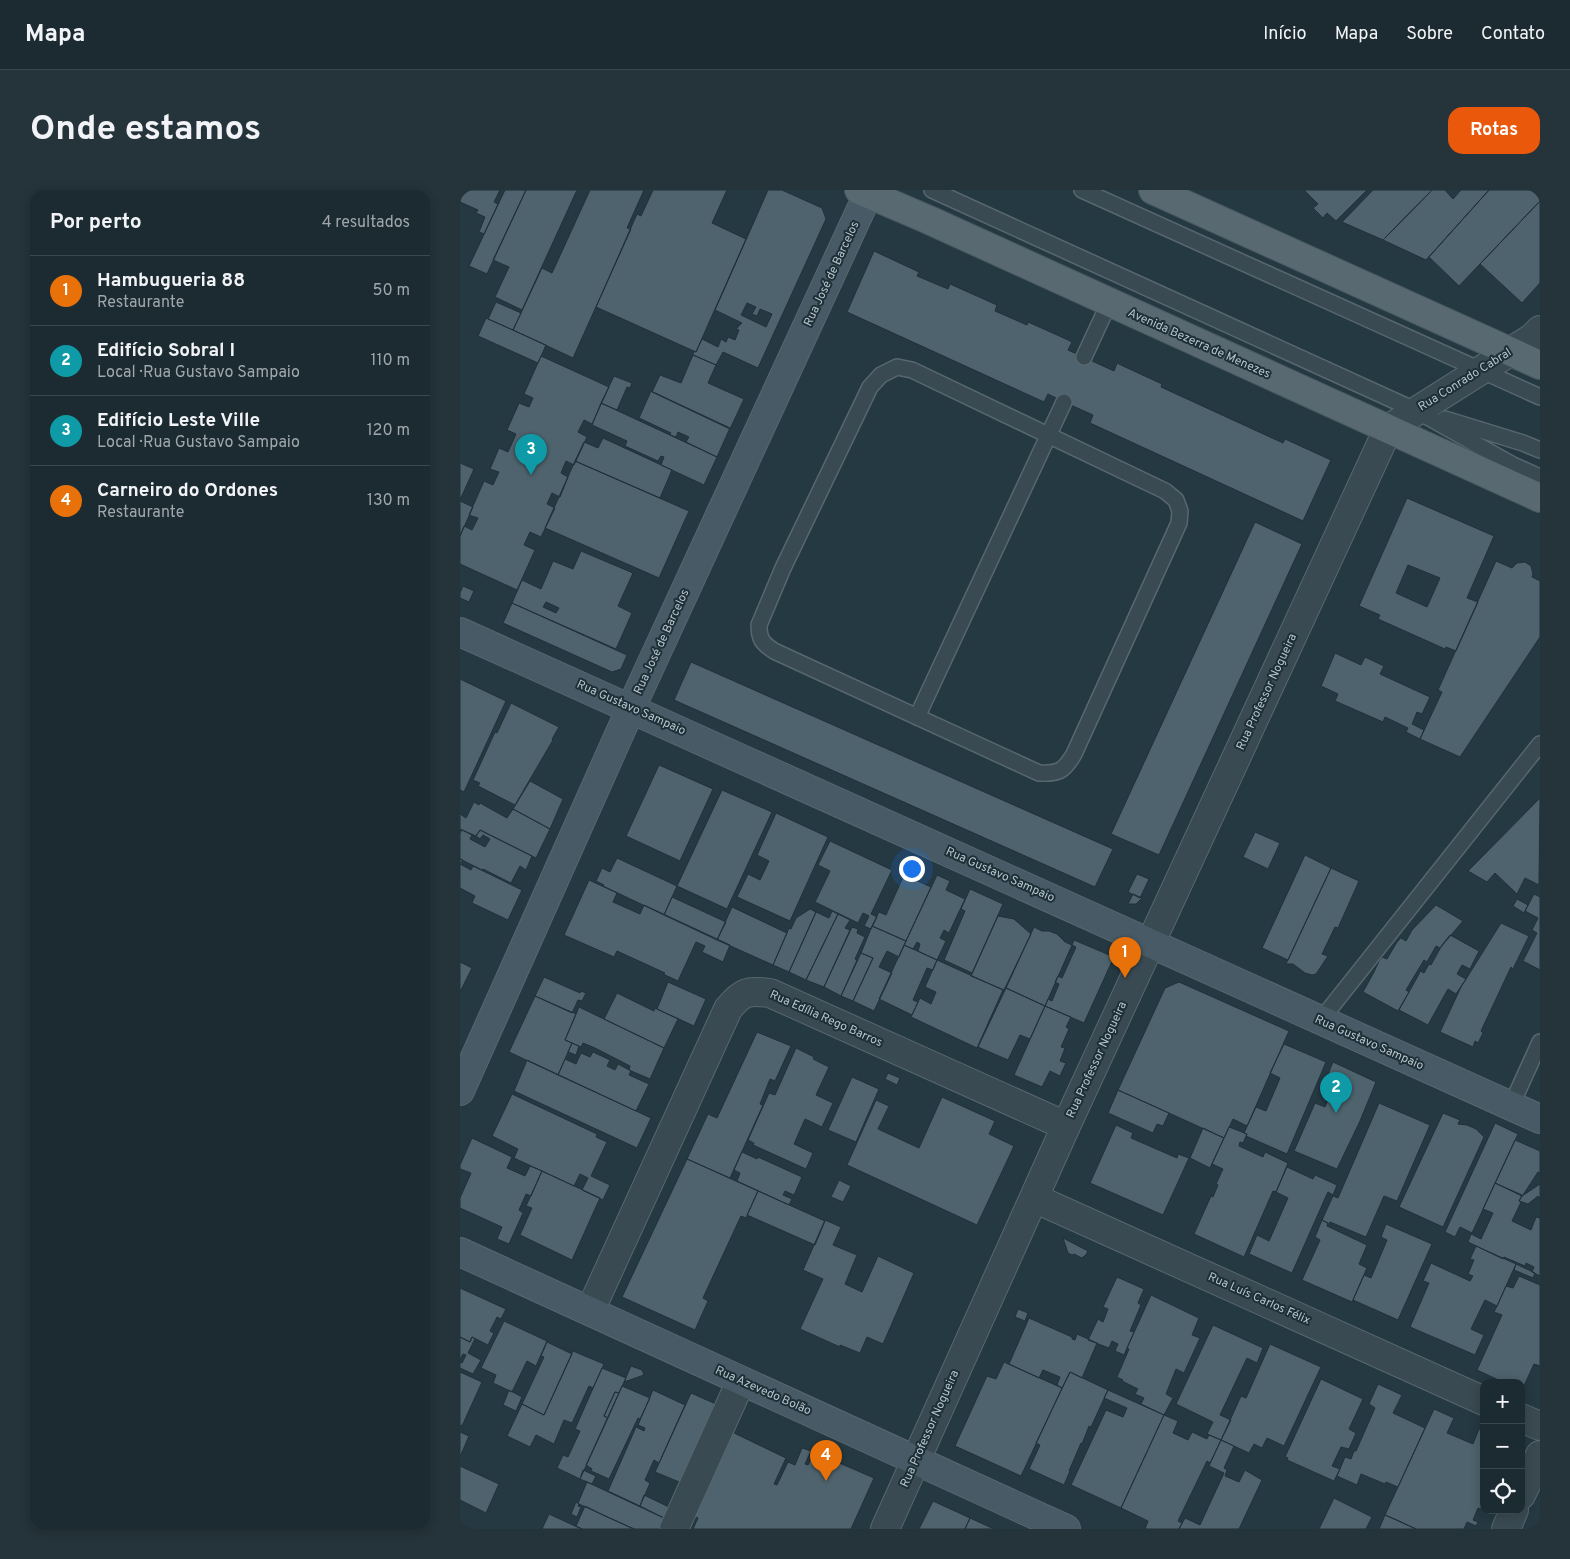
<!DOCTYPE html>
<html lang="pt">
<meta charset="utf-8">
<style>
:root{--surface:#1c2b32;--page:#25333a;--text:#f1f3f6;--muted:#a0a7ac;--line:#3a474d;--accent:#ea580c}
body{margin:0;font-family:Overpass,sans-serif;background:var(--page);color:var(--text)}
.controls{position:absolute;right:15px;bottom:15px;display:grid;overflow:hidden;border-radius:10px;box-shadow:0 2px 12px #0003}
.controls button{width:45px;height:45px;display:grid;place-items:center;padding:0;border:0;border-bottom:1px solid var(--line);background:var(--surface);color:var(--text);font:25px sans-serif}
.you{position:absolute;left:451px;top:678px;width:18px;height:18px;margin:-12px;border:4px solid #fff;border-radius:50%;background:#1a73e8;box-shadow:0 0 0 8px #1a73e833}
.badge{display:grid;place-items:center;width:32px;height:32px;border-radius:50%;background:var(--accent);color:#fff;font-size:16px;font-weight:700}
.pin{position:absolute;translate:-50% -41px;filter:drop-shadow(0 1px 2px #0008)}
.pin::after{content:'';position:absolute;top:26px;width:18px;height:15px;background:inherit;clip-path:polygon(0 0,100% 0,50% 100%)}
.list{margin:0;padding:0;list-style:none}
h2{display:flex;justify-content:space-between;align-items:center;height:65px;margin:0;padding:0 20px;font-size:21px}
h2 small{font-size:16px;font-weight:400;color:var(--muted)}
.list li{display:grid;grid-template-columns:32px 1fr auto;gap:15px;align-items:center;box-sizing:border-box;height:70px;padding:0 20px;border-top:1px solid var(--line)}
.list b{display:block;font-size:19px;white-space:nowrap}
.list p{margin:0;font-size:16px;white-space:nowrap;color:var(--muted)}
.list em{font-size:16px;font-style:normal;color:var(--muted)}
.icon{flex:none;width:28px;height:28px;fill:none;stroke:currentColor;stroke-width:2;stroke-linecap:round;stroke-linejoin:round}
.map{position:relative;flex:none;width:1080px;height:1339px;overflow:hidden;border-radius:15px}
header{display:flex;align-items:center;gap:30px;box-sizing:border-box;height:70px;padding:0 25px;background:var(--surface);border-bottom:1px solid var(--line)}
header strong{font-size:24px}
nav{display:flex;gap:28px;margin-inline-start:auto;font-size:18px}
.intro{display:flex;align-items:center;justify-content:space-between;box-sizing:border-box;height:120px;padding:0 30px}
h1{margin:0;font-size:35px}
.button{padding:12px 22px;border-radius:15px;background:var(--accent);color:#fff;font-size:18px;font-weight:700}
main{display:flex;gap:30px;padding:0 30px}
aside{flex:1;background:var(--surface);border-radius:15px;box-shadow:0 2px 12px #0003}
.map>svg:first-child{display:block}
.building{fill:#4e636d;stroke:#203139;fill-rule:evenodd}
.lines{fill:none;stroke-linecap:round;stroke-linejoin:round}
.lane-casing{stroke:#58676f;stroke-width:18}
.street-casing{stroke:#58676f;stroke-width:30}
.secondary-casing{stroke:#58676f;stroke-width:30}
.primary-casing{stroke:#46565e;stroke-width:30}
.lane{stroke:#3a4a52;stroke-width:15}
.street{stroke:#3a4a52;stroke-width:28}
.secondary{stroke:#475a65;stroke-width:28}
.primary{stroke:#586972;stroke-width:28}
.labels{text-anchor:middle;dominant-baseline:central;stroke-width:4;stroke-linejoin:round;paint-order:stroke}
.street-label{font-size:12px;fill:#b7c4cc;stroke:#1e2f37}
</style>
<header>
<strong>Mapa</strong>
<nav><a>Início</a><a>Mapa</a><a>Sobre</a><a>Contato</a></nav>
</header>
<div class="intro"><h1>Onde estamos</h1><a class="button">Rotas</a></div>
<main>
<aside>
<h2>Por perto<small>4 resultados</small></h2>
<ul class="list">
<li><span class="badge" style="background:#e8710a">1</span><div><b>Hambugueria 88</b><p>Restaurante</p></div><em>50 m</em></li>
<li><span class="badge" style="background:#0f9aa8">2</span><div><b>Edifício Sobral I</b><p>Local · Rua Gustavo Sampaio</p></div><em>110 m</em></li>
<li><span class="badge" style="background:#0f9aa8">3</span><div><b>Edifício Leste Ville</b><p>Local · Rua Gustavo Sampaio</p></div><em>120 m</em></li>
<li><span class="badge" style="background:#e8710a">4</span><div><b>Carneiro do Ordones</b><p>Restaurante</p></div><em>130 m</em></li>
</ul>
</aside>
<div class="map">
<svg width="1080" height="1339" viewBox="0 0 1080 1339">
<rect width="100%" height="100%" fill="#253942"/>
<path class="building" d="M1,0H40L34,12L38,14L24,44L19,42L25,27L16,23L18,20L0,12Z
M45,0H66L27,84L9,76Z
M66,0H117L62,120L35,107L49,77L33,70Z
M130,0H184L167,38L171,39L113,168L53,140L82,78L92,83Z
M193,0H267L252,33L286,49L236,162L136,117L177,24L181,26Z
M308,0H322L362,18L366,29L298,178L263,162L256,175L233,165L234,161L236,162L242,149L258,157L261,149L266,152L268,147L275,150L279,140L276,139L282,133L255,120ZM287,113L296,117L292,124L297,126L300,119L312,124L306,137L281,125Z
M844,0H907L876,31L867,23L863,28L853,18L858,14Z
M913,0H972L923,50L882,32Z
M972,0H985L993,9L1001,0H1029L966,70L923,50Z
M1029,0H1080V11L999,96L969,67Z
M1080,11V93L1062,113L1020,74Z
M414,61L459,82L457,86L488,99L490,94L537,115L535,121L567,135L568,132L606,149L612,152L608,160L654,181L657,173L663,176L702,194L701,197L823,253L825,249L871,270L843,331L630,233L633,225L604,212L588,204L584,212L387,122Z
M36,112L61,123L53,140L28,129Z
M26,128L86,155L78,173L18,146Z
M233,165L256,175L248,193L284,209L270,239L192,202L200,185L221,193Z
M81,166L149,197L132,234L124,230L118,242L127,247L114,275L106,271L101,283L108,287L100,307L92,303L87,314L95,318L81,347L70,342L64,355L75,360L57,400L0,374V346L4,336L12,340L18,328L9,325L24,291L33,295L39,282L30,279L39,258L48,262L56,244L47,240L59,213L69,217L73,208L64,204Z
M154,186L172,193L170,198L167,197L157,220L141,213Z
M191,201L270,238L257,267L226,252L229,247L218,242L216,247L210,245L211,243L179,228Z
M141,213L257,267L244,295L201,275L204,267L201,266L198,271L165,256L167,251L132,235Z
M143,248L212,280L200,308L115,271L124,252L138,258Z
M115,271L229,321L199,388L85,338Z
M0,273L14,279L0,310Z
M947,308L1034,346L1007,408L1018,412L996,461L986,457L985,459L918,429L920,425L899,416ZM948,375L980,388L967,417L936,403Z
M0,311L13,317L0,346Z
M795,332L842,354L699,665L651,644Z
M121,361L173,383L158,416L172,423L156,459L52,413L62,390L81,399L93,371L113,379ZM86,412L99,418L96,423L83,417Z
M1036,371L1052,378L1057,373L1065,372L1071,376L1073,384L1072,387L1080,391V447L1000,567L960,549L982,502L978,500Z
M3,396L14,401L9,412L0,408V403Z
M52,413L167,465L161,479L152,482L43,433Z
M875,463L901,475L905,467L924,476L920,484L970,507L962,524L957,522L952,534L964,540L960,549L946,542L948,538L925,527L923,532L875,511L878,504L861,496Z
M231,472L653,659L635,697L214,510Z
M0,489L46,511L4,602L0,600Z
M51,513L99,537L92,549L93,550L55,615L18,596L20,593L13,590L35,542L37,543Z
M199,575L253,599L220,671L166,646Z
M70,591L103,609L90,639L53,619Z
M262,600L312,622L267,719L217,696Z
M1080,608L1079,695L1065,688L1057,704L1035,683L1027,692L1008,681Z
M14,612L19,615L20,613L47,628L53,619L90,639L76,668L20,640L16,646L0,639V624L6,628Z
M316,623L368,647L330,731L277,707L288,684L300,690L309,671L297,665Z
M2,640L12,645L10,649L25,657L30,649L23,645L20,649L16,646L20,640L72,666L66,680L60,676L51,693L23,679L22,680L0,669V643Z
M795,642L820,653L808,679L783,667Z
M370,651L432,680L411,724L417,727L411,739L404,736L409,726L403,723L398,733L355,712L370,681L358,675Z
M845,665L871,678L828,770L802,758Z
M157,668L217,696L204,725L143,696L144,695L136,691L142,678L150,682Z
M0,669L3,670L0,674L11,680L13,676L62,700L48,730L12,713L15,706L0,698Z
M871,678L899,691L878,738L875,737L862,764L868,766L856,784L852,785L845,783L833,774H826Z
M677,684L689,689L680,708L668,702Z
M444,685L471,697L446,751L412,736L419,722L426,725Z
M477,685L490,691L486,700L505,709L489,743L484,740L480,748L486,751L477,770L458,761L460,754L457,752L453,759L444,755Z
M129,690L157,703L153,712L180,724L184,715L270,755L263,772L242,762L245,756L236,752L218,791L203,784L205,783L157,761L154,767L104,745Z
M510,699L543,714L512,783L484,770L505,721L501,719Z
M673,704L682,708L676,714H668Z
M1074,704L1080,707V780L1063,771L1077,743L1072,740L1078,728L1065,721Z
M212,707L266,732L257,750L204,725Z
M1057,709L1068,715L1064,723L1053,716Z
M976,715L1003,731L980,758L976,756L967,772L964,770L946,800L949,802L938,821L903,802L914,782L919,771L922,767L927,769L937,752L941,748L946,751L952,740Z
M272,717L327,743L313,775L257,750Z
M350,719L356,722L329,782L313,775L329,738L331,739L336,728Z
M372,721L378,724L346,790L329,782L356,722L369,728Z
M378,724L390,730L385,738L390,740L364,797L346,790Z
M538,726L554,729L571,744L544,800L511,786Z
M1041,733L1069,746L1053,779L1051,777L1021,841L1023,843L1018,853L1015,851L1013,857L980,842L1001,797Z
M412,736L446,751L439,767L427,761L419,777L432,783L414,821L393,811L413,768L401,763Z
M392,737L398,739L397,743L405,747L395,769L397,770L381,806L364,797Z
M574,737L582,741H589L597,744L605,752L612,755L585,816L546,798Z
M990,745L1019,761L1010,779L1002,775L997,784L1006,789L996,804L988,799L968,835L939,820L959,784L960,781L964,783L969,774L971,775L982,755Z
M614,750L654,767L624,833L585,816L588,809L592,811L599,794L595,792L598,786L602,788L616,757L612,755Z
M444,755L477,770L473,780L467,778L453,810L458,812L452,825L419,809Z
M401,763L413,768L393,811L381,806Z
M477,770L543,800L517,858L451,827L460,808L471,814L476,802L465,797Z
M0,772L12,778L0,802Z
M84,787L120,803L121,801L126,803L122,811L118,810L112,823L75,806Z
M208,792L246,809L234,836L197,819Z
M719,792L829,841L787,936L773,929L764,948L658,900L705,798Z
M546,798L585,816L570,849L560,845L548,870L518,857Z
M157,803L194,821L195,818L218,829L204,858L144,829Z
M75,806L116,824L105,850L112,853L98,885L49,862Z
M585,816L611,827L606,837L609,839L601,857L605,858L600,871L606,873L600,886L590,881L582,897L554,885Z
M119,817L204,858L190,889L169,880L170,876L135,858L123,853L121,857L105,850Z
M297,842L331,856L315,891L310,889L300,914L303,915L270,988L227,969L248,924L257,928Z
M112,853L119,856L116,865L108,862Z
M824,854L866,872L827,964L786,946L787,944L784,943L796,917L806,921L820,888L810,883Z
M336,858L354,867L353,869L369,877L356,905L373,913L362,937L345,929L334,954L353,963L346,979L293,955L294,953L288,950L309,903L315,905Z
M133,862L150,870L147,876L155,880L158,874L171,881L169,885L189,894L176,921L98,885L105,869L116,874L121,863L130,867Z
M67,870L191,928L177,958L54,901Z
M873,872L916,892L900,931L877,979L834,961L855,913L865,917L870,905L861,901Z
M428,883L440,888L437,895L425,889Z
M392,887L419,899L396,952L368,940Z
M658,900L709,923L703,936L697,934L693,943L648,923Z
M52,904L137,944L136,947L147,952L131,986L150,995L143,1010L122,1000L128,988L120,984L114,996L54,968L58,959L32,946Z
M482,907L535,931L529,944L554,956L517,1035L387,975L416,910L429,916L418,939L459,958Z
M919,913L970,935L937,1011L924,1006L906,1047L870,1032L869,1034L862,1030L873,1006L878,1008Z
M983,923L1000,930L998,934L1007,935L1016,939L1024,947L983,1037L939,1017Z
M1035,933L1058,944L1012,1043L1000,1037L995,1047L985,1042Z
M656,935L673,943L671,948L717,968L718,964L729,968L703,1025L630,993Z
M769,937L787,944L783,953L780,952L779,956L803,967L805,962L828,973L816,1002L813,1001L784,1067L734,1044L751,1006L753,1007L758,995L756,994L763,979L752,974Z
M743,938L764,948L750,978L730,968Z
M12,948L52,967L47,978L65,986L70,976L82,981L71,1006L66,1004L59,1020L63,1023L49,1054L37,1049L42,1037L0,1018V1008L11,983L0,979V975Z
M1055,950L1080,961V983L1078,982L1063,1005L1062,1006L1035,993Z
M282,962L297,969L298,967L342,987L334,1005L325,1001L323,1005L332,1009L329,1015L277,991L280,983L274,980Z
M227,969L298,1001L286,1028L281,1026L243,1108L248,1111L235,1140L162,1107Z
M827,977L853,989L855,985L877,995L873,1005L868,1002L867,1004L832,1083L789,1064L797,1045L809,1051L828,1008L816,1002Z
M82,981L140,1008L112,1070L60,1045L72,1018L66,1016Z
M379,990L391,996L383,1012L371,1007Z
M1035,993L1062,1005L1059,1011L1061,1012L1052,1031L1071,1040L1076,1027L1080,1028V1086L1072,1082L1074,1077L1066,1073L1065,1076L1044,1067L1043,1069L1008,1052L1011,1044L1021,1049L1033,1023L1023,1019Z
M1080,994V1009L1078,1006L1068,1014L1059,1011L1062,1006Z
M298,1001L365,1031L355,1055L287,1025Z
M365,1030L381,1037L373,1055L397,1065L385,1094L402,1102L418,1066L454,1083L423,1154L407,1147L400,1163L380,1155V1157L340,1139L363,1089L343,1080Z
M862,1030L868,1033L867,1036L907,1055L899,1074L907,1078L892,1112L842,1090L860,1050L855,1047Z
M926,1034L972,1054L938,1130L893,1110L904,1085L911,1088L927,1050L921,1047Z
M603,1048L628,1061L625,1066H624L622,1068L614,1064L612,1065L608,1063Z
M1016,1056L1056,1074L1037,1116L1025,1110L1011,1139L1024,1145L1015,1165L950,1137L969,1093L963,1091L971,1073L1010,1091L1013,1086L1008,1084L1014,1070L1010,1069Z
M1056,1074L1075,1083L1073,1088L1054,1080Z
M1059,1086L1080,1095V1176L1074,1174L1062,1200L1061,1193H1045L1017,1180L1042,1125L1034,1122L1037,1116L1046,1096L1053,1098Z
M657,1087L684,1099L678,1113L681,1115L670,1141L674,1142L664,1165L655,1161L658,1154L652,1151L649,1158L628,1150L638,1129L643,1132L648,1119L643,1117Z
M0,1098L46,1119L41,1129L37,1127L30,1141L34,1143L28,1155L12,1147L10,1152L0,1147Z
M691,1105L739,1128L732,1145L740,1148L724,1183L716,1179L706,1204L713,1208L704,1225L681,1214L684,1208L675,1204L678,1199L662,1191L663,1190L657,1187L669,1159L667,1158Z
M558,1119L568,1123L565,1131L555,1127Z
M569,1128L612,1147V1149L615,1150L617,1144L637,1153L622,1188L610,1182L602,1198L597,1195L600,1187L583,1180L579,1188L549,1174Z
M44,1131L87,1151L76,1176L67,1171L52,1202L33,1193L36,1185L21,1178Z
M753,1135L803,1158L797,1173L787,1168L760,1225L771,1230L761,1250L747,1244L753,1232L716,1214Z
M0,1147L10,1152L12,1147L15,1149L8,1163L21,1170L13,1184L0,1178V1172L2,1173L6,1165L3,1164L0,1170Z
M87,1152L112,1164L84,1225L62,1214L84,1167L81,1166Z
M810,1154L861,1177L824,1256L807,1248L802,1258L794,1254L789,1263L761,1250L781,1206L786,1208Z
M113,1161L144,1174L133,1198L129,1196L112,1233L104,1230L94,1254L76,1245L70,1257L47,1246L62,1214L84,1225Z
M544,1172L602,1198L561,1286L495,1256L527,1186L536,1189Z
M171,1176L182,1180L184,1185L164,1192Z
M142,1178L166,1188L159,1203L155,1202L144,1226L148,1228L120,1289L97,1278L103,1265L108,1267L120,1241L115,1239Z
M0,1182L22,1192L2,1236L0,1235Z
M610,1182L648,1200L631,1237L629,1236L622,1254L621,1253L609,1281H610L604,1295L569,1279L580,1255L576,1253Z
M861,1189L903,1209L889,1239L896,1243L889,1259L881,1257L872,1276L880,1279L874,1291L827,1270L828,1268L825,1267Z
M918,1194L942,1205L933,1223L965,1238L938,1297L926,1292L925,1294L901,1284L897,1295L877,1286L885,1267L891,1269L894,1261H896L915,1218L909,1214Z
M162,1196L190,1208L180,1229L178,1228L149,1289L131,1281L132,1279L126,1275Z
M49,1200L62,1207L56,1221L43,1215Z
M193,1200L225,1215L199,1273L194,1270L185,1290L190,1293L180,1316L148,1301L176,1237L184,1241L185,1238L178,1235Z
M648,1200L704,1225L661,1318L611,1295L646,1220L663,1227L667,1218L644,1208Z
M155,1202L159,1203L148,1228L144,1226Z
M231,1203L258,1215L224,1294L195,1282Z
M974,1219L994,1228L987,1243L1013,1254L1019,1239L1024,1242V1320L1018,1318L1013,1330L1018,1332L1016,1336L1007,1332L1004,1339H956L925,1325Z
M704,1225L718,1231L713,1243L728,1250L732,1242L747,1249L749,1245L761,1250L750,1273L747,1271L718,1331L722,1333L719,1339H685L688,1331L661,1318Z
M0,1242L9,1246L0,1267Z
M272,1242L326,1268L314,1294L317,1295L328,1272L335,1275L342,1258L351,1261L345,1274L348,1275L354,1262L414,1288L391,1339H233L238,1328L231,1325Z
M761,1250L774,1256L764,1278L767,1280L765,1286L779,1292L785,1280L802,1290L779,1339H719L725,1328L740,1335L764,1283L749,1276Z
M0,1276L39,1294L26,1323L0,1310Z
M123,1280L136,1286L132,1294L120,1289Z
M127,1292L208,1330L204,1339H174L119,1314L118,1313Z
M184,1305L213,1319L208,1330L180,1316Z
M874,1308L912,1327L906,1339H859Z
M473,1311L510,1328L505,1339H459Z
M116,1312L119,1314L118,1316L121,1317L117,1327L111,1324Z
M125,1316L145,1326L174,1339H122L116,1336Z
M89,1324L115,1336L122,1339H82Z
M925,1325L937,1330L956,1339H919Z
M510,1328L534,1339H505Z"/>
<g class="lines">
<g class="lane-casing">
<path id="lane" d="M472,0L957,221L1053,275L1080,287
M622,0L1080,207
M624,167L649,113
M437,177L452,180L705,301L716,310L720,321L719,333L614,564C604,581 599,584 579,583L314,461C302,453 299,449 299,435L323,378L410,197L421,185Z
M985,229L1063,253L1080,260
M457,527L604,212
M860,831L1080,554
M1051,916L1080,852"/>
</g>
<g class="street-casing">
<path id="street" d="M574,1008L1024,1211
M130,1121L268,819C282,802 287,800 310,803L606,936
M1061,1228L1080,1236
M1061,1305L1080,1265
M214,1339L281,1191
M425,1339L606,936L928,239L1072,148L1080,140
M1046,1339L1054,1320"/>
</g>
<g class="secondary-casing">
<path id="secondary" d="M0,442L1080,929
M0,901L171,518L408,4
M0,1062L606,1339"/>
</g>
<g class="primary-casing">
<path id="primary" d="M399,0L469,30L1080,308
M693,0L1080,175"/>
</g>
<use href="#lane" class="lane"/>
<use href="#street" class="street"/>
<use href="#secondary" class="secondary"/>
<use href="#primary" class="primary"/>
</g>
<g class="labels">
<g class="street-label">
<text transform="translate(372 84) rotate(-65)">Rua José de Barcelos</text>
<text transform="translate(739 154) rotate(24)">Avenida Bezerra de Menezes</text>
<text transform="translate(1005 190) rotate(-32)">Rua Conrado Cabral</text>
<text transform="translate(202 452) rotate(-65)">Rua José de Barcelos</text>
<text transform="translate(807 502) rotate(-65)">Rua Professor Nogueira</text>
<text transform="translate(171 518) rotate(24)">Rua Gustavo Sampaio</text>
<text transform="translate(540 685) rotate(24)">Rua Gustavo Sampaio</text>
<text transform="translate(366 829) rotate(24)">Rua Edília Rego Barros</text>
<text transform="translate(909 853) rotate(24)">Rua Gustavo Sampaio</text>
<text transform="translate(637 870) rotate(-65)">Rua Professor Nogueira</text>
<text transform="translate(799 1109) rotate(24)">Rua Luís Carlos Félix</text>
<text transform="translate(303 1201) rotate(24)">Rua Azevedo Bolão</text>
<text transform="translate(470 1239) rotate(-66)">Rua Professor Nogueira</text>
</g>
</g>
</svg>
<div class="controls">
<button>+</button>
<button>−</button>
<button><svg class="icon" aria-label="locate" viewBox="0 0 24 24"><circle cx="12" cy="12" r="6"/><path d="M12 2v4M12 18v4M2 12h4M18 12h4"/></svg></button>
</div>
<div class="you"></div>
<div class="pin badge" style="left:665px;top:788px;background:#e8710a">1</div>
<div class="pin badge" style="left:876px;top:923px;background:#0f9aa8">2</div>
<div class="pin badge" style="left:71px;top:285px;background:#0f9aa8">3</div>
<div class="pin badge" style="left:366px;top:1291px;background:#e8710a">4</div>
</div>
</main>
